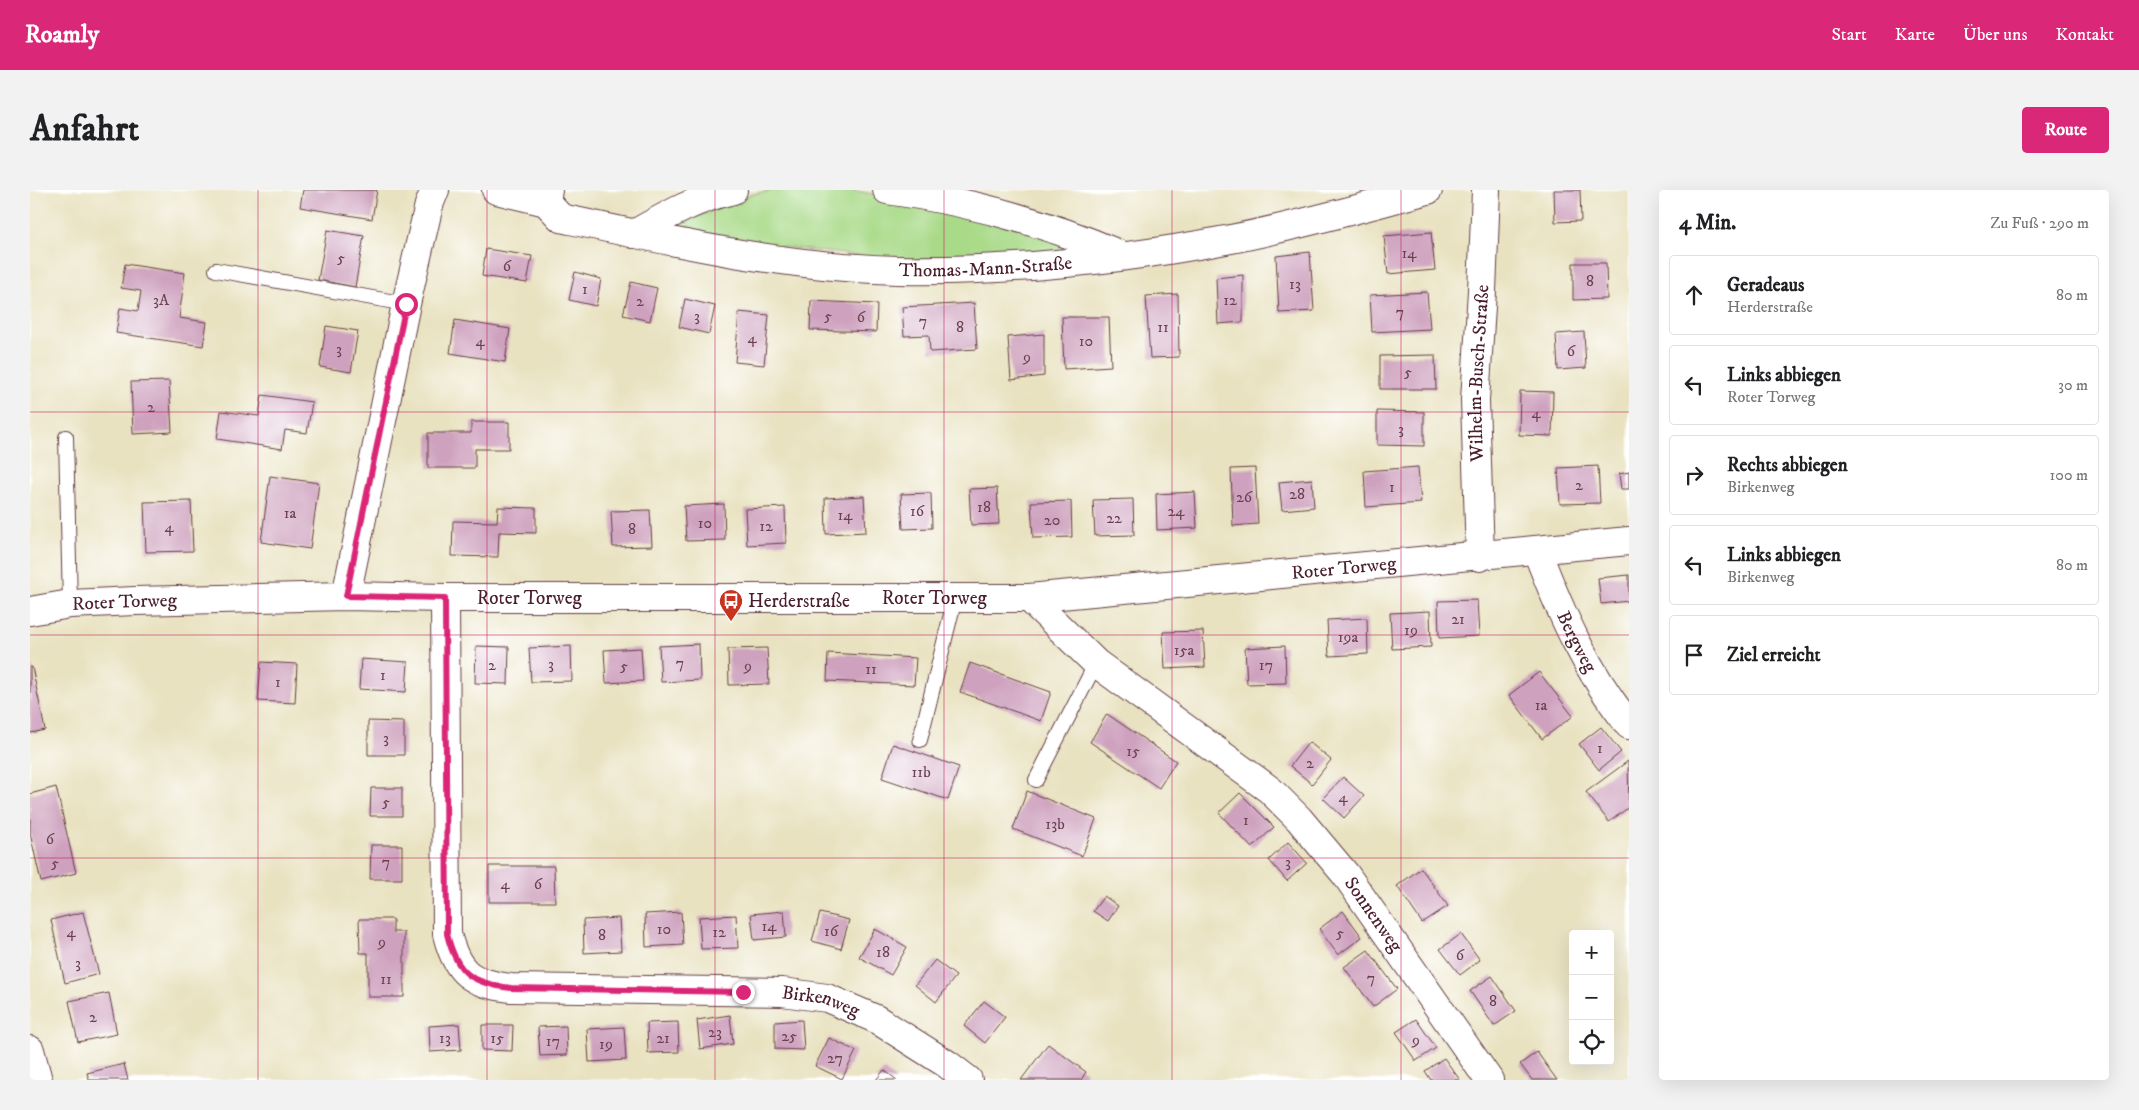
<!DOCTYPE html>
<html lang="de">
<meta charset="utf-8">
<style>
:root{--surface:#fff;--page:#f2f2f2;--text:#202124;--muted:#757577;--line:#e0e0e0;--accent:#db2777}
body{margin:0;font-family:"IM FELL DW Pica",serif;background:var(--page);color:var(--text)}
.controls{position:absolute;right:15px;bottom:15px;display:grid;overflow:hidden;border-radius:5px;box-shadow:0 5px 20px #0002}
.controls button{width:45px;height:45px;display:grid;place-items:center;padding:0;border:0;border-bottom:1px solid var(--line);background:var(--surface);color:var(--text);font:25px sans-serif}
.stop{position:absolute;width:15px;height:15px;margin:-11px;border:4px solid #db2777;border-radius:50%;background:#fff}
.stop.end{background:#db2777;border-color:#fff;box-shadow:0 1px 5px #0008}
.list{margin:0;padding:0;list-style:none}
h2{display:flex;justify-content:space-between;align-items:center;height:65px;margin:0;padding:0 20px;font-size:21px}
h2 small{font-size:16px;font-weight:400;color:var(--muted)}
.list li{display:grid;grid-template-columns:32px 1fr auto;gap:15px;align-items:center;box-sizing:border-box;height:80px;margin:0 10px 10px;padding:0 10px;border:1px solid var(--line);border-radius:5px}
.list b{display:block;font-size:19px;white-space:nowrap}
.list p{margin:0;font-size:16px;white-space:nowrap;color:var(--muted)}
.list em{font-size:16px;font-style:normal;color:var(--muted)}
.icon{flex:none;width:28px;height:28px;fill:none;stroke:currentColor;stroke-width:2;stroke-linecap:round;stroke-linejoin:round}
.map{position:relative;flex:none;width:1599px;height:890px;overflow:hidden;border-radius:5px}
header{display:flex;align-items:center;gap:30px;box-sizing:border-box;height:70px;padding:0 25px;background:var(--accent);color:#fff}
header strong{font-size:24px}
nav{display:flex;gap:28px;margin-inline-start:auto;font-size:18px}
.intro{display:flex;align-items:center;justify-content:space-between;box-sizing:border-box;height:120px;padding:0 30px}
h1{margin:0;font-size:35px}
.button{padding:12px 22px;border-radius:5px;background:var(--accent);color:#fff;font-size:18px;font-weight:700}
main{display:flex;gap:30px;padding:0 30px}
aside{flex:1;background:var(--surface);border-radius:5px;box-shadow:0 5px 20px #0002}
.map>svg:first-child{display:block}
.green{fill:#a9da88;stroke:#7a7c5a}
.building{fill:#cea1be}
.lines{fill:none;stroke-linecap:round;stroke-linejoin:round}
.service-casing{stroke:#623c42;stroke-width:16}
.minor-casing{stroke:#623c42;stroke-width:30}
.secondary-casing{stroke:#623c42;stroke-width:30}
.service{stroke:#fff;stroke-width:14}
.minor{stroke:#fff;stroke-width:28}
.secondary{stroke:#fff;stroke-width:28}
.route{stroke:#db2777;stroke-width:6}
.grid{fill:none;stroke:#c2185b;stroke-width:1;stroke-opacity:0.55}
.labels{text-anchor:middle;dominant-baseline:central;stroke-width:4;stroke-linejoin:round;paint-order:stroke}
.number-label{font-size:16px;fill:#6b4050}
.street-label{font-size:19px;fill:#4a1f2b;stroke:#fff}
.poi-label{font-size:19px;fill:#4a1f2b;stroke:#fff;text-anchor:start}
</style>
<header>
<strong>Roamly</strong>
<nav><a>Start</a><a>Karte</a><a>Über uns</a><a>Kontakt</a></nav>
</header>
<div class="intro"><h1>Anfahrt</h1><a class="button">Route</a></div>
<main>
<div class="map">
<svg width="1599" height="890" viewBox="0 0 1599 890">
<rect width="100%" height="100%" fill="#fff"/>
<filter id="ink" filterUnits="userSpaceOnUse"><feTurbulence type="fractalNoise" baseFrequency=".02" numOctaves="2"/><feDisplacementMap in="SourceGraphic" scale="10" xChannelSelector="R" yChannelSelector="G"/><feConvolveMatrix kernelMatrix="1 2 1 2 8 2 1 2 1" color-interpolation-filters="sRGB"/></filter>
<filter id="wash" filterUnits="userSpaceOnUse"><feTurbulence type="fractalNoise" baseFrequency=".0096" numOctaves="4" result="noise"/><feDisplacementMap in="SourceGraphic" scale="20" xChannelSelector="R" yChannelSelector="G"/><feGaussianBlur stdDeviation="1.12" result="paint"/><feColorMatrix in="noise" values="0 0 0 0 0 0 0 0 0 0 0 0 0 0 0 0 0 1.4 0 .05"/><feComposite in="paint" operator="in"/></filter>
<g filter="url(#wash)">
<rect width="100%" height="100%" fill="#e9e2c1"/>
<path class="green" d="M745,0H821L981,30L1044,52L1041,62L873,71L685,49L643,37L718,5Z"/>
<g id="blocks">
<path class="building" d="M273,0H347L342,29L270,17Z
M1524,0H1550L1551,31L1525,32Z
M297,40L334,46L325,97L288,90Z
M1401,42L1405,80L1358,84L1354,46Z
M456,59L502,66L497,93L452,86Z
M1280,62L1284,121L1249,123L1246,66Z
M1543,73H1576L1577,109L1543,110Z
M95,74L155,83L149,128L177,132L173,156L86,143L90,118L108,121L111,101L91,98Z
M545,82L571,89L566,116L539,110Z
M1213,85V132L1188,134L1186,88Z
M601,92L627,98L620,131L593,125Z
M1397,102L1400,139L1342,142L1340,105Z
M1148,104L1149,167L1120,168L1116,106Z
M655,109L685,116L679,144L649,137Z
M781,111L847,114L846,142L780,140Z
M944,113L947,159L900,162L899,145L874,146L872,117Z
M709,122L739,125L734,175L705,172Z
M1032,127H1079L1081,176L1034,179Z
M425,130L480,139L475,172L420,163Z
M296,136L328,141L321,182L290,177Z
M1554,142L1556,178L1528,180L1526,144Z
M1014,144V186L981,190L978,147Z
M1405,165L1406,199H1350V166Z
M139,191L142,242L103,244L101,192Z
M1490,201L1523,202L1522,246L1489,245Z
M232,205L282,212L277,243L255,240L252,259L187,249L191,221L229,226Z
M1347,221L1394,222V256L1347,255Z
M441,232H479V259H445V278H398V243H441Z
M1568,276L1570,313L1530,314L1528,278Z
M1388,277L1391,313L1336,317L1334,281Z
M1225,278L1228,334L1203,336L1201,279Z
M1599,282V299H1591L1589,284Z
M240,286L289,293L280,359L231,352Z
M1282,289L1284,317L1252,320L1249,292Z
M967,298L969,334L941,335L939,299Z
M1165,302L1167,338L1127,340L1126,304Z
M901,303L902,338L873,339L871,304Z
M834,306L836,342L796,344L795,308Z
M1103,309L1104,345L1065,346L1063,310Z
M161,311L163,361L116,362L114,312Z
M1041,311L1042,347L1003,348L1001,312Z
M694,314L695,350L656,351L654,316Z
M468,317L506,318V343L469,342L468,367L422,366L423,331L467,332Z
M755,317L756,353L717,355L715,319Z
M620,320L622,356L583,357L581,321Z
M1599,385V411L1571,414L1568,388Z
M1447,410L1449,446L1409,448L1408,411Z
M1400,421L1401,457L1362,459L1360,423Z
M1337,428L1338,464L1299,466L1297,430Z
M1173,441L1175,477L1135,479L1133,442Z
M669,454L670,490L631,492L629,456Z
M446,456L479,457L478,494L445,493Z
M541,456L542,491L501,492L499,458Z
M1255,456L1256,493L1217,494L1215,458Z
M611,458L613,491L576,493L574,460Z
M737,458L739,494L699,495L698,459Z
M798,463L886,468L884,495L797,491Z
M331,469L378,472L376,502L329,499Z
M231,472L267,474L265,513L228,511Z
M940,473L1021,502L1011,531L930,502Z
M0,477H2L15,540L0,543Z
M1509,482L1543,526L1512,549L1479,505Z
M1077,524L1146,571L1129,598L1060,552Z
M338,531L374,532V565H338Z
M1571,537L1591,562L1569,580L1549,554Z
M1279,552L1301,570L1282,594L1260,576Z
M863,554L929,577L918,610L852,588Z
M1598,571L1599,617L1579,632L1556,602Z
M1313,587L1334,606L1314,628L1293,608Z
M26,597L46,683L11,692L0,643V604Z
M341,598H372V626H340Z
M997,601L1066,629L1052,666L983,639Z
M1210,603L1244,637L1222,658L1189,623Z
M1258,652L1277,673L1257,691L1239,670Z
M341,655H372V689H340Z
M459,676H524L525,712H459Z
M1391,678L1418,716L1392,733L1367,696Z
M1074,706L1088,716L1078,731L1063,721Z
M754,721L756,747L724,750L721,724Z
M1313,721L1332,747L1308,765L1289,739Z
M53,722L69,784L35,793L21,730Z
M651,722L653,755L616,757L615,724Z
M790,723L819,730L811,759L782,751Z
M706,725L708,758L671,759L669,727Z
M589,728L591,761L554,763L553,730Z
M329,729H363V742H374V807H338V763H330Z
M845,739L877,757L861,785L829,767Z
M1431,744L1450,770L1430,785L1410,759Z
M1338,760L1367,799L1343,817L1314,777Z
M905,770L926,786L906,812L885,795Z
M1462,786L1486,821L1464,836L1440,801Z
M79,803L87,844L48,852L39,811Z
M954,811L975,827L955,853L934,836Z
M700,825L703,854L670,859L667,830Z
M1386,829L1406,858L1386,871L1366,842Z
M772,830L774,860L745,859V832Z
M648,832L649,862L618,863L617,833Z
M429,834L431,860L400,862L399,836Z
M452,835H483L482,861L452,860Z
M536,836L537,865L510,866L508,837Z
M594,837L596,870L559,872L557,839Z
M799,848L826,861L812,889L785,876Z
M1018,854L1056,882L1051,890H991Z
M1507,862L1519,879L1527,890H1502L1490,874Z
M1414,868L1430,890H1401L1395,881Z
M94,874L98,890H59L57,883Z
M854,880L867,890H846Z"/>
</g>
</g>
<g filter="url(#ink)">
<use href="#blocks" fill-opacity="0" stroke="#623c42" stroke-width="1"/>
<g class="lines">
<g class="service-casing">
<path id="service" d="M186,80L376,114
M36,247L40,414
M890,550L925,408
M1006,590L1066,473"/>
</g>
<g class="minor-casing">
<g id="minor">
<path d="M466,0L516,12L518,0"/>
<path d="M857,0C939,11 1015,32 1091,65"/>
<path id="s1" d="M516,12L531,28C642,52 754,77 867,80C978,82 1092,70 1201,49C1268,36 1333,17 1398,0"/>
<path d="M604,44C636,26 667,8 703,0"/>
<path id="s2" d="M1507,361C1531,424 1557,482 1599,535"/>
<path id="s3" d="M1450,367L1445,210L1452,101L1456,0"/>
<path d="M316,406L376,114L399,15L405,0"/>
<path id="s4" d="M415,408L417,744C427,784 441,793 481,798L752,802L797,808L846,829L917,874L938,890"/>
<path id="s5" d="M999,408L1066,473L1240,600L1269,629L1316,685L1459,890"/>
<path id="s6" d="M0,421L40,414L105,411L316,406L415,408H999L1599,351"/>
</g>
</g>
<g class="secondary-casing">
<path id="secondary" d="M0,860L8,890"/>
</g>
<use href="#service" class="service"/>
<use href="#minor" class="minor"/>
<use href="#secondary" class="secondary"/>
</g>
</g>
<g class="lines" filter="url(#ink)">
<path class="route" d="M376,114L316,406L415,408L417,744C427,784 441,793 481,798L713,802"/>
</g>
<path class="grid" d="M228,0V890M457,0V890M685,0V890M914,0V890M1142,0V890M1371,0V890M0,222H1599M0,445H1599M0,668H1599"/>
<defs>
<g id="bus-pin" transform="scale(1.25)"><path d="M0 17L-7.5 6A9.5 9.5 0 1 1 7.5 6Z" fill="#c8321e" stroke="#fff"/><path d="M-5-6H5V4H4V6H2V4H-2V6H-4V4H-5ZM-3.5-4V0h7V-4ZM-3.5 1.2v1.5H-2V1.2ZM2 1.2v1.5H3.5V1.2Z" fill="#fff"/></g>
</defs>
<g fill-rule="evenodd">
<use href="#bus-pin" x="701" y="411"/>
</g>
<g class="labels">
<g class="number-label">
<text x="1379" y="63">14</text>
<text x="311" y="68">5</text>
<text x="477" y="76">6</text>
<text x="1560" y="91">8</text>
<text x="1265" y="94">13</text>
<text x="555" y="99">1</text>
<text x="131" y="110">3A</text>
<text x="1200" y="110">12</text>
<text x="610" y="111">2</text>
<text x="1370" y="122">7</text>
<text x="667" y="126">3</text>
<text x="798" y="126">5</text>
<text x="831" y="127">6</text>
<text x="893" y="131">7</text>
<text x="930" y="137">8</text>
<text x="1133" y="137">11</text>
<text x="722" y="148">4</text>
<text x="450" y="151">4</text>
<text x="1056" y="151">10</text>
<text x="309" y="159">3</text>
<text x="1541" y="161">6</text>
<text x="997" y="167">9</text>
<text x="1378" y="182">5</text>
<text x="121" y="217">2</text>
<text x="1506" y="223">4</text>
<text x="1371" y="239">3</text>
<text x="1549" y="295">2</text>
<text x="1362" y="297">1</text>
<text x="1267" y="304">28</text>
<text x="1214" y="307">26</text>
<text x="954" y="317">18</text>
<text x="887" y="321">16</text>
<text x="1146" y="321">24</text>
<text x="260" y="323">1a</text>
<text x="815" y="325">14</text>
<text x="1084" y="328">22</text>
<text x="1022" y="330">20</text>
<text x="675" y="333">10</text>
<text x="736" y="336">12</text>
<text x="139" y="337">4</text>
<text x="602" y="339">8</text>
<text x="1428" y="429">21</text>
<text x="1381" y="440">19</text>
<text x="1318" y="447">19a</text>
<text x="1154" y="460">15a</text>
<text x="650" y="473">7</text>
<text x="521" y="474">3</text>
<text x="462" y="475">2</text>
<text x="1236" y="475">17</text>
<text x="594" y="476">5</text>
<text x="718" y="476">9</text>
<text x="841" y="479">11</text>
<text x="353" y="485">1</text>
<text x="248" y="492">1</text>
<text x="1511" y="515">1a</text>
<text x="356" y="548">3</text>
<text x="1570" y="558">1</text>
<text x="1103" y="561">15</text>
<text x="1280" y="573">2</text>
<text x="891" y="582">11b</text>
<text x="1313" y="607">4</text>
<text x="356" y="612">5</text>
<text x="1216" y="630">1</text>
<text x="1025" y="634">13b</text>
<text x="20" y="649">6</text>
<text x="356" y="672">7</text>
<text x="1258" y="672">3</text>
<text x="25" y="673">5</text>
<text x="475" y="694">4</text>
<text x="508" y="694">6</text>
<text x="739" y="736">14</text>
<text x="634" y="739">10</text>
<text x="801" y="741">16</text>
<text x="41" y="742">4</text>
<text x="689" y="742">12</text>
<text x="1310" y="743">5</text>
<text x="572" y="745">8</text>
<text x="352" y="752">9</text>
<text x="853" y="762">18</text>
<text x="1430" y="765">6</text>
<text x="48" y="773">3</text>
<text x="1341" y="788">7</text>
<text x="356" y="789">11</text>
<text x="1463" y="811">8</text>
<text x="63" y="827">2</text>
<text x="685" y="842">23</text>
<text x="759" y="846">25</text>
<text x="415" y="848">13</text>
<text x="467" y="848">15</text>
<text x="633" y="848">21</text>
<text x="1386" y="850">9</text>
<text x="523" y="851">17</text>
<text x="576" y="854">19</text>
<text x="805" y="868">27</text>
</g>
<g class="street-label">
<text stroke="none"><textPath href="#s1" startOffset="451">Thomas-Mann-Straße</textPath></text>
<text stroke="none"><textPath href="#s3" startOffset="184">Wilhelm-Busch-Straße</textPath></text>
<text stroke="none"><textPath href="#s6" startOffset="1316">Roter Torweg</textPath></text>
<text stroke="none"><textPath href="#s6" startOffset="500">Roter Torweg</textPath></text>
<text stroke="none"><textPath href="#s6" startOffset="905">Roter Torweg</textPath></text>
<text stroke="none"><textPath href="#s6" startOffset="95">Roter Torweg</textPath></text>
<text stroke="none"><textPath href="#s2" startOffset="99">Bergweg</textPath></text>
<text stroke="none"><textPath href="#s5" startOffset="471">Sonnenweg</textPath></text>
<text stroke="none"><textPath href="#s4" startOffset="739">Birkenweg</textPath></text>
</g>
<g class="poi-label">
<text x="718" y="411">Herderstraße</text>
</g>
</g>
</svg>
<div class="controls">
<button>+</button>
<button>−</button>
<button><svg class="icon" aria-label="locate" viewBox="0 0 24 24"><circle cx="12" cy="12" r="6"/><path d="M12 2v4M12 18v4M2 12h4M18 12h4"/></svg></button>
</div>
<div class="stop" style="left:376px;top:114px"></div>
<div class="stop end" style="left:713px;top:802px"></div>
</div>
<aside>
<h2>4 Min.<small>Zu Fuß · 290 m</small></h2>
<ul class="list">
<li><svg class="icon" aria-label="ahead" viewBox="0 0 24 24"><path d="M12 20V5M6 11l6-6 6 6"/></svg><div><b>Geradeaus</b><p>Herderstraße</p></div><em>80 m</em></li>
<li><svg class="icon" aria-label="left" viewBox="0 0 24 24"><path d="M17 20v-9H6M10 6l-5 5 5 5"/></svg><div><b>Links abbiegen</b><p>Roter Torweg</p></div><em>30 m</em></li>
<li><svg class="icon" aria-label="right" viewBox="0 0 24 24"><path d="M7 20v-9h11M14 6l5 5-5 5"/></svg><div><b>Rechts abbiegen</b><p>Birkenweg</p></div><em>100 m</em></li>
<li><svg class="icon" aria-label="left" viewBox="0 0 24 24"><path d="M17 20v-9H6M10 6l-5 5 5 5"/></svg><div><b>Links abbiegen</b><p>Birkenweg</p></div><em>80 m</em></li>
<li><svg class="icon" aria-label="arrive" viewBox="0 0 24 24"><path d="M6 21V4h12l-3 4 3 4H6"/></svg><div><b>Ziel erreicht</b></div></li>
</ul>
</aside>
</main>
